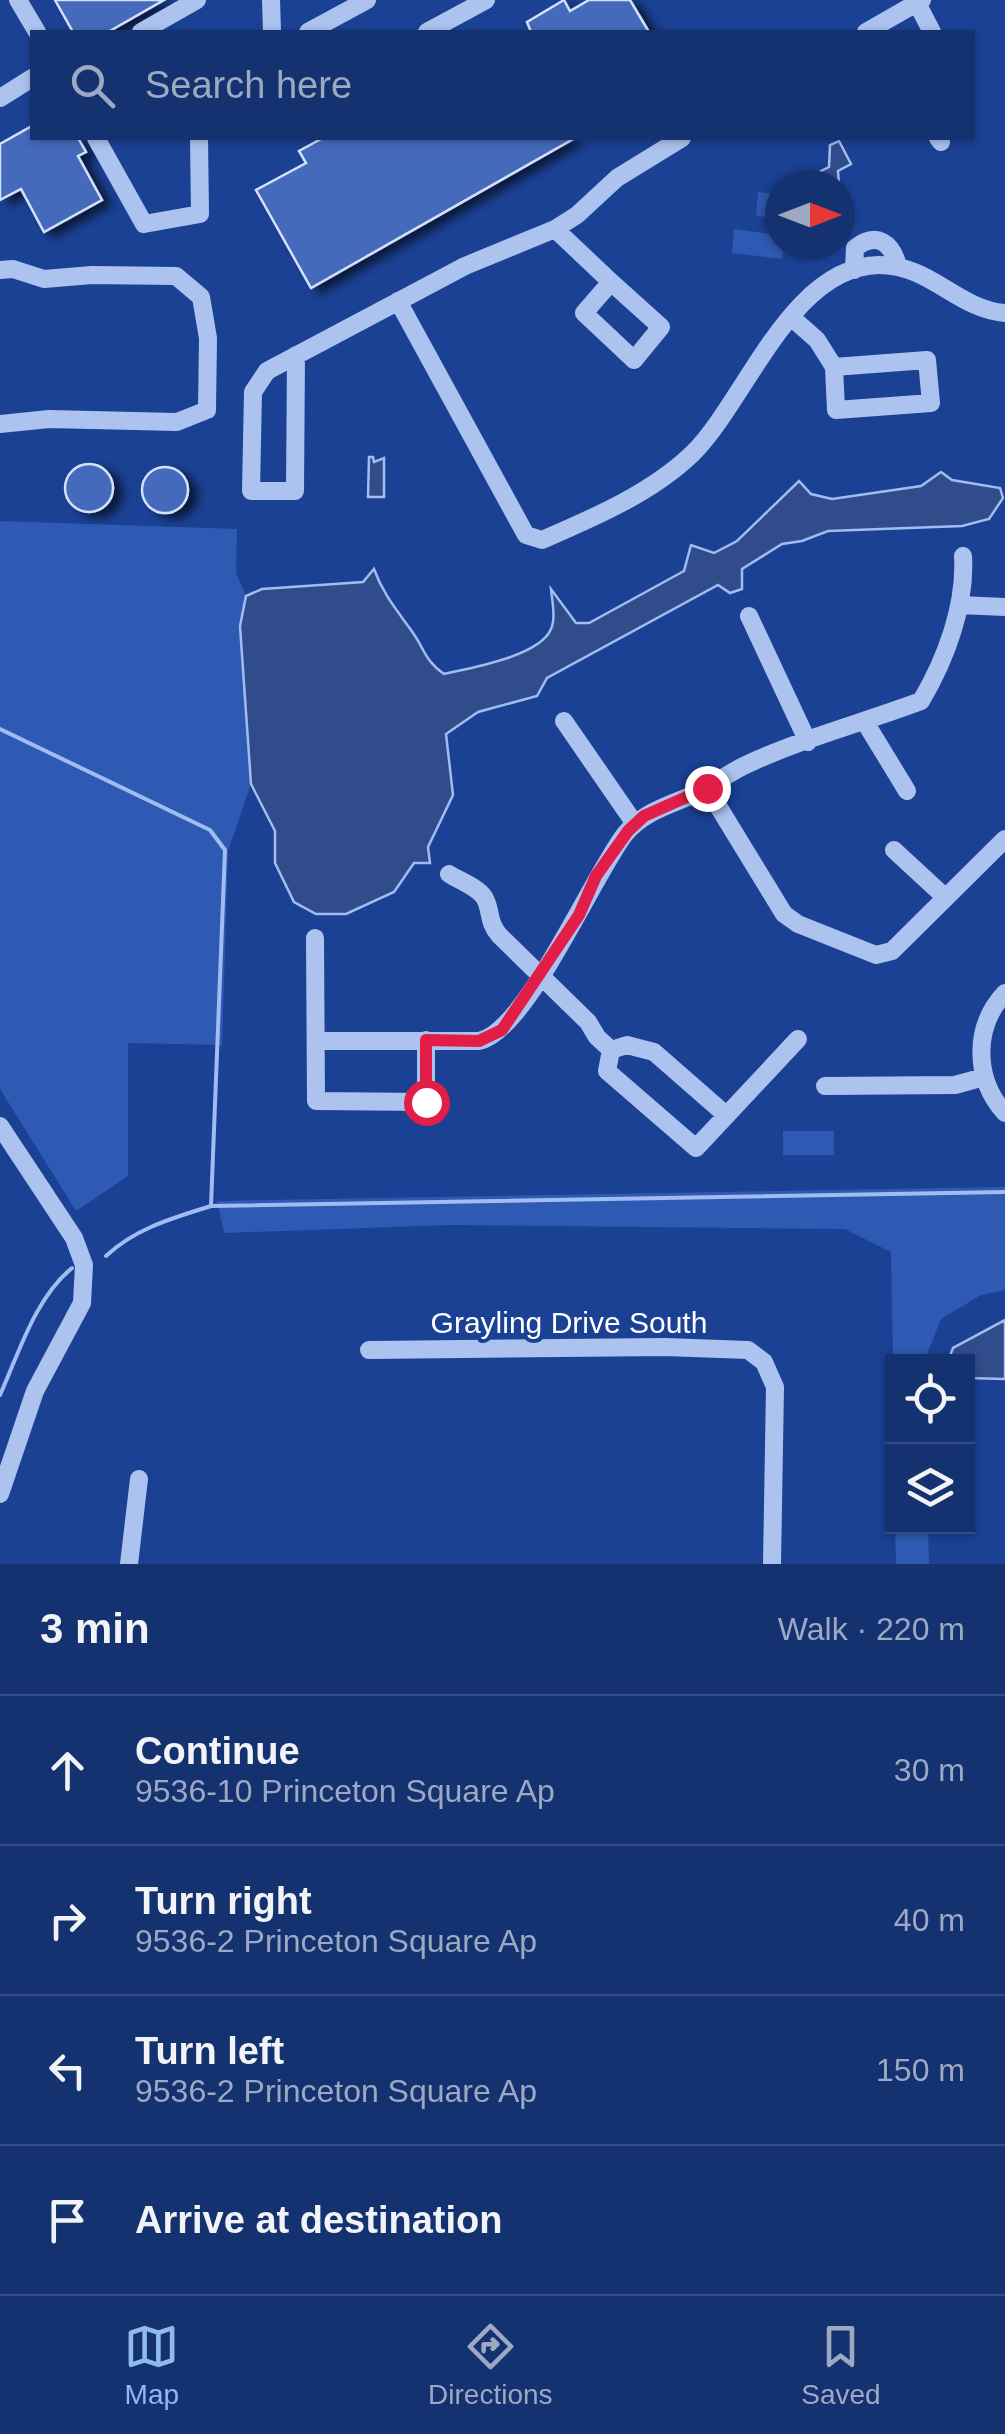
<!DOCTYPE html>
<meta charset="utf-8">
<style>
:root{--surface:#143170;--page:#213d78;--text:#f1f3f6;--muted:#9da9c3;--line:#334c83;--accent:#90b9f0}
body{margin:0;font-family:Helvetica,sans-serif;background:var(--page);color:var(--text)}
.controls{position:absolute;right:30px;bottom:30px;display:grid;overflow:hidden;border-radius:0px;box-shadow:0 2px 8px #0004}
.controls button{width:90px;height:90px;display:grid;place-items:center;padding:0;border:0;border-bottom:2px solid var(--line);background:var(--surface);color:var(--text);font:50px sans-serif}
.compass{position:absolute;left:765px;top:170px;width:90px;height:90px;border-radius:50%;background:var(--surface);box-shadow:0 2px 8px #0004;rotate:90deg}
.stop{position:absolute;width:30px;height:30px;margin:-22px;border:8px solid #e11d48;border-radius:50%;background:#fff}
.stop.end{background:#e11d48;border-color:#fff;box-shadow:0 2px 10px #0008}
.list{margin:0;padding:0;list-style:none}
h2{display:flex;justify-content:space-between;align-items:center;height:130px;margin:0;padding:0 40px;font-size:42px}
h2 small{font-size:32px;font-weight:400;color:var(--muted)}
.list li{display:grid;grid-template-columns:65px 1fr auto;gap:30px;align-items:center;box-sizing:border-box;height:150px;padding:0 40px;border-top:2px solid var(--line)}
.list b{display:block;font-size:38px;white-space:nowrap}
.list p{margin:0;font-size:32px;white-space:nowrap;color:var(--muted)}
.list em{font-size:32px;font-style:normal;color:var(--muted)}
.icon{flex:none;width:55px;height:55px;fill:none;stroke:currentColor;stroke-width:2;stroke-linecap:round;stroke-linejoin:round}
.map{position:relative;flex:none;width:1005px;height:1564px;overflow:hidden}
.search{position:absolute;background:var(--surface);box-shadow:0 2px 8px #0004;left:30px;right:30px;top:30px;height:110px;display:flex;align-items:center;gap:25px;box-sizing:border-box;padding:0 35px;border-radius:0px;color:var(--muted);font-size:38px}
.sheet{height:730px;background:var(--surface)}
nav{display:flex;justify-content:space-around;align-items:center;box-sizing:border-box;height:140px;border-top:2px solid var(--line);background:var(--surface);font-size:28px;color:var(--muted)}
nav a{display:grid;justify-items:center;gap:5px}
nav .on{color:var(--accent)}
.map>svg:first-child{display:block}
.green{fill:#2f5ab3}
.water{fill:#304c8b;stroke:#a0bcf1;stroke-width:2.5}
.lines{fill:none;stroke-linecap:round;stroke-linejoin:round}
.stream{stroke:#a0bcf1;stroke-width:4}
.building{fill:#446abc;stroke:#d4e1fb;stroke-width:2.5;filter:url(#shadow)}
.minor{stroke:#adc3ef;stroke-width:18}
.route{stroke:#e11d48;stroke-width:12}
.labels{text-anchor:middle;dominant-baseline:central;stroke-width:8;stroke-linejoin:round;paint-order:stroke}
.street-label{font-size:30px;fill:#fff;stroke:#1b4195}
</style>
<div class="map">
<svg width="1005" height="1564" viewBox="0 0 1005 1564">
<defs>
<filter id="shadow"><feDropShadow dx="9" dy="5" stdDeviation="5" flood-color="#0009"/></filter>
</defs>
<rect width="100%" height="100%" fill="#1b4195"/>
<path class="green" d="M758,192L780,195V218L756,216Z
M734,229L780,235V245H784L782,259L732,253Z
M0,521L237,529L236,573L246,596L240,626L251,784L228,851L222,1045L128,1043V1176L76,1211L0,1089Z
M783,1131H834V1155H783Z
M1005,1187V1290L981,1295L941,1319L924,1362L893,1361L891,1252L845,1229L449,1225L224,1233L217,1201Z
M895,1527H928L929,1564H896Z"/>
<path class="water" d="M839,141L851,164L838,171L839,185H821L815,174L829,167L830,145Z
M369,457H373L374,462L384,458V497H368Z
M941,472L952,480L1000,488L1003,498L989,519L962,526L828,531L802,541L782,544L742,569V589L730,593L718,585L547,678L537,696L478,712L446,734L453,795L428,847L430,863H414L394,892L346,914H316L294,902L275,863V831L251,784L240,626L246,596L262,589L363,582L374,569C383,594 396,609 411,630C425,649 424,660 444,674C471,668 540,656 551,629C556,618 552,600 551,589L576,623H589L684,571L691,545L714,553L737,541L799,481L811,494L832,499L921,486Z
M1005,1320V1379L968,1378V1362L948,1361L953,1348Z"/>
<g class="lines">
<path class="stream" d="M0,729L210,830L225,850L211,1206
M106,1256C136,1228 173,1218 211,1206L1005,1192
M0,1395C19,1353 35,1298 72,1268"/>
</g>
<path class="building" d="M55,0H164L108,32H73Z
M564,0L570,11L589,0H630L649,32H531L527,22Z
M32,126V138H78L86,152L78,156L102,200L44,232L21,189L0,200V144Z
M323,138H575L311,288L256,190L306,163L299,151Z
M65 488a24 24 0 1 1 48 0a24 24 0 1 1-48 0Z
M142 490a23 23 0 1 1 46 0a23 23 0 1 1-46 0Z"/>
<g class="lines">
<path class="minor" d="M18,0L37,32
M271,0L272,32
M917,3L932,32
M141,32L197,0
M308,32L367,0
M427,32L486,0
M866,32L922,0
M0,98L32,78
M96,138L144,224L200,214L199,138
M938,138L941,142
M555,229L611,282
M0,270L13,269L44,279L92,275L176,276L201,297L208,338L207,410L177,422L49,419L0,424
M854,270L855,248C877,231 892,243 898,266
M611,282L661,327L634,360L584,313Z
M398,301L526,535L542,540C593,518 652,493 693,453C747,399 791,266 879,265C931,265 957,309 1005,313
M791,317L817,340L834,367
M296,355L295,491H251L253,392L267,371L465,266L555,229L577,215L617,178L682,138
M927,360L931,403L836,410L834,367Z
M960,605L1005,607
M749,616L808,742
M564,721L635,824
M865,722L907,791
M707,788L784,914L798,924L876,955L892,951L1005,839
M894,850L946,898
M449,874C460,881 477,887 484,897C492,910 487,921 499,935L588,1022L597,1037L611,1050
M315,938L316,1101L426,1102V1040
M1005,993C973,1027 974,1079 1005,1113
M316,1041H479C526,1032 593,875 625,834C644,811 671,805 697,793C715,784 731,771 750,763C804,738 865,722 921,701C946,659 966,605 963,556
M611,1050L607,1071L696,1148L798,1039
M611,1050L627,1045L654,1052L726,1115
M825,1086L955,1085L984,1077
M0,1126L74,1238L84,1265L82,1303L35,1391L0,1494
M369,1350L665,1347L748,1350L764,1362L775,1387L772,1564
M129,1564L139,1479"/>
</g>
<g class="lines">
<path class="route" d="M426,1102V1040L479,1041L502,1030L579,915L596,876L628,831L644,816L707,788"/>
</g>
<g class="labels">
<g class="street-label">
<text x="569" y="1322">Grayling Drive South</text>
</g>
</g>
</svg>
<div class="controls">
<button><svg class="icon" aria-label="locate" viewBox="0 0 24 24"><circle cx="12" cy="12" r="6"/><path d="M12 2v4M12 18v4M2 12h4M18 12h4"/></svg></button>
<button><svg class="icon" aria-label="layers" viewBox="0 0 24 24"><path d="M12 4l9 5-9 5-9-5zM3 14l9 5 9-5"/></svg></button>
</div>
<svg class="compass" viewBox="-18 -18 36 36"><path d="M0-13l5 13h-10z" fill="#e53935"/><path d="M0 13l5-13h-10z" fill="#9da9c3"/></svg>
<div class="stop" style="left:426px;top:1102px"></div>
<div class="stop end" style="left:707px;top:788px"></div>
<div class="search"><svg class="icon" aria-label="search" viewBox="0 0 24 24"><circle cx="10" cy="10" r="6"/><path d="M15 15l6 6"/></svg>Search here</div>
</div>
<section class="sheet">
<h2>3 min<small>Walk · 220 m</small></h2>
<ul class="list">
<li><svg class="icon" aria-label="ahead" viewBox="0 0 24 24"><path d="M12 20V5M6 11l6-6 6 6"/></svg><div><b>Continue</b><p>9536-10 Princeton Square Ap</p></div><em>30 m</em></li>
<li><svg class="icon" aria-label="right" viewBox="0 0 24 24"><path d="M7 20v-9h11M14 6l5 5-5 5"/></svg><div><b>Turn right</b><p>9536-2 Princeton Square Ap</p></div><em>40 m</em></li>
<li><svg class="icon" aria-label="left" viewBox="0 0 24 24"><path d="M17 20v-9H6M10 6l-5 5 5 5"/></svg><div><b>Turn left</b><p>9536-2 Princeton Square Ap</p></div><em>150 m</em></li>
<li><svg class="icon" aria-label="arrive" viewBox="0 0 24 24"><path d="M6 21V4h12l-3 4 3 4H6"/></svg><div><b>Arrive at destination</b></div></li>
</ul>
</section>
<nav>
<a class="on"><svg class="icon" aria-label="map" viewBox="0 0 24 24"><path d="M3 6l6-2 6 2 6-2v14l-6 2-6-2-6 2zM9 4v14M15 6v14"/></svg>Map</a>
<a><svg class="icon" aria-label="directions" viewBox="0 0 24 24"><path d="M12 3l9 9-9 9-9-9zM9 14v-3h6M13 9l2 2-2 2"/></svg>Directions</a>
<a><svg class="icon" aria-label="saved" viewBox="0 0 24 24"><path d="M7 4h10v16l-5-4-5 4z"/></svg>Saved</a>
</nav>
